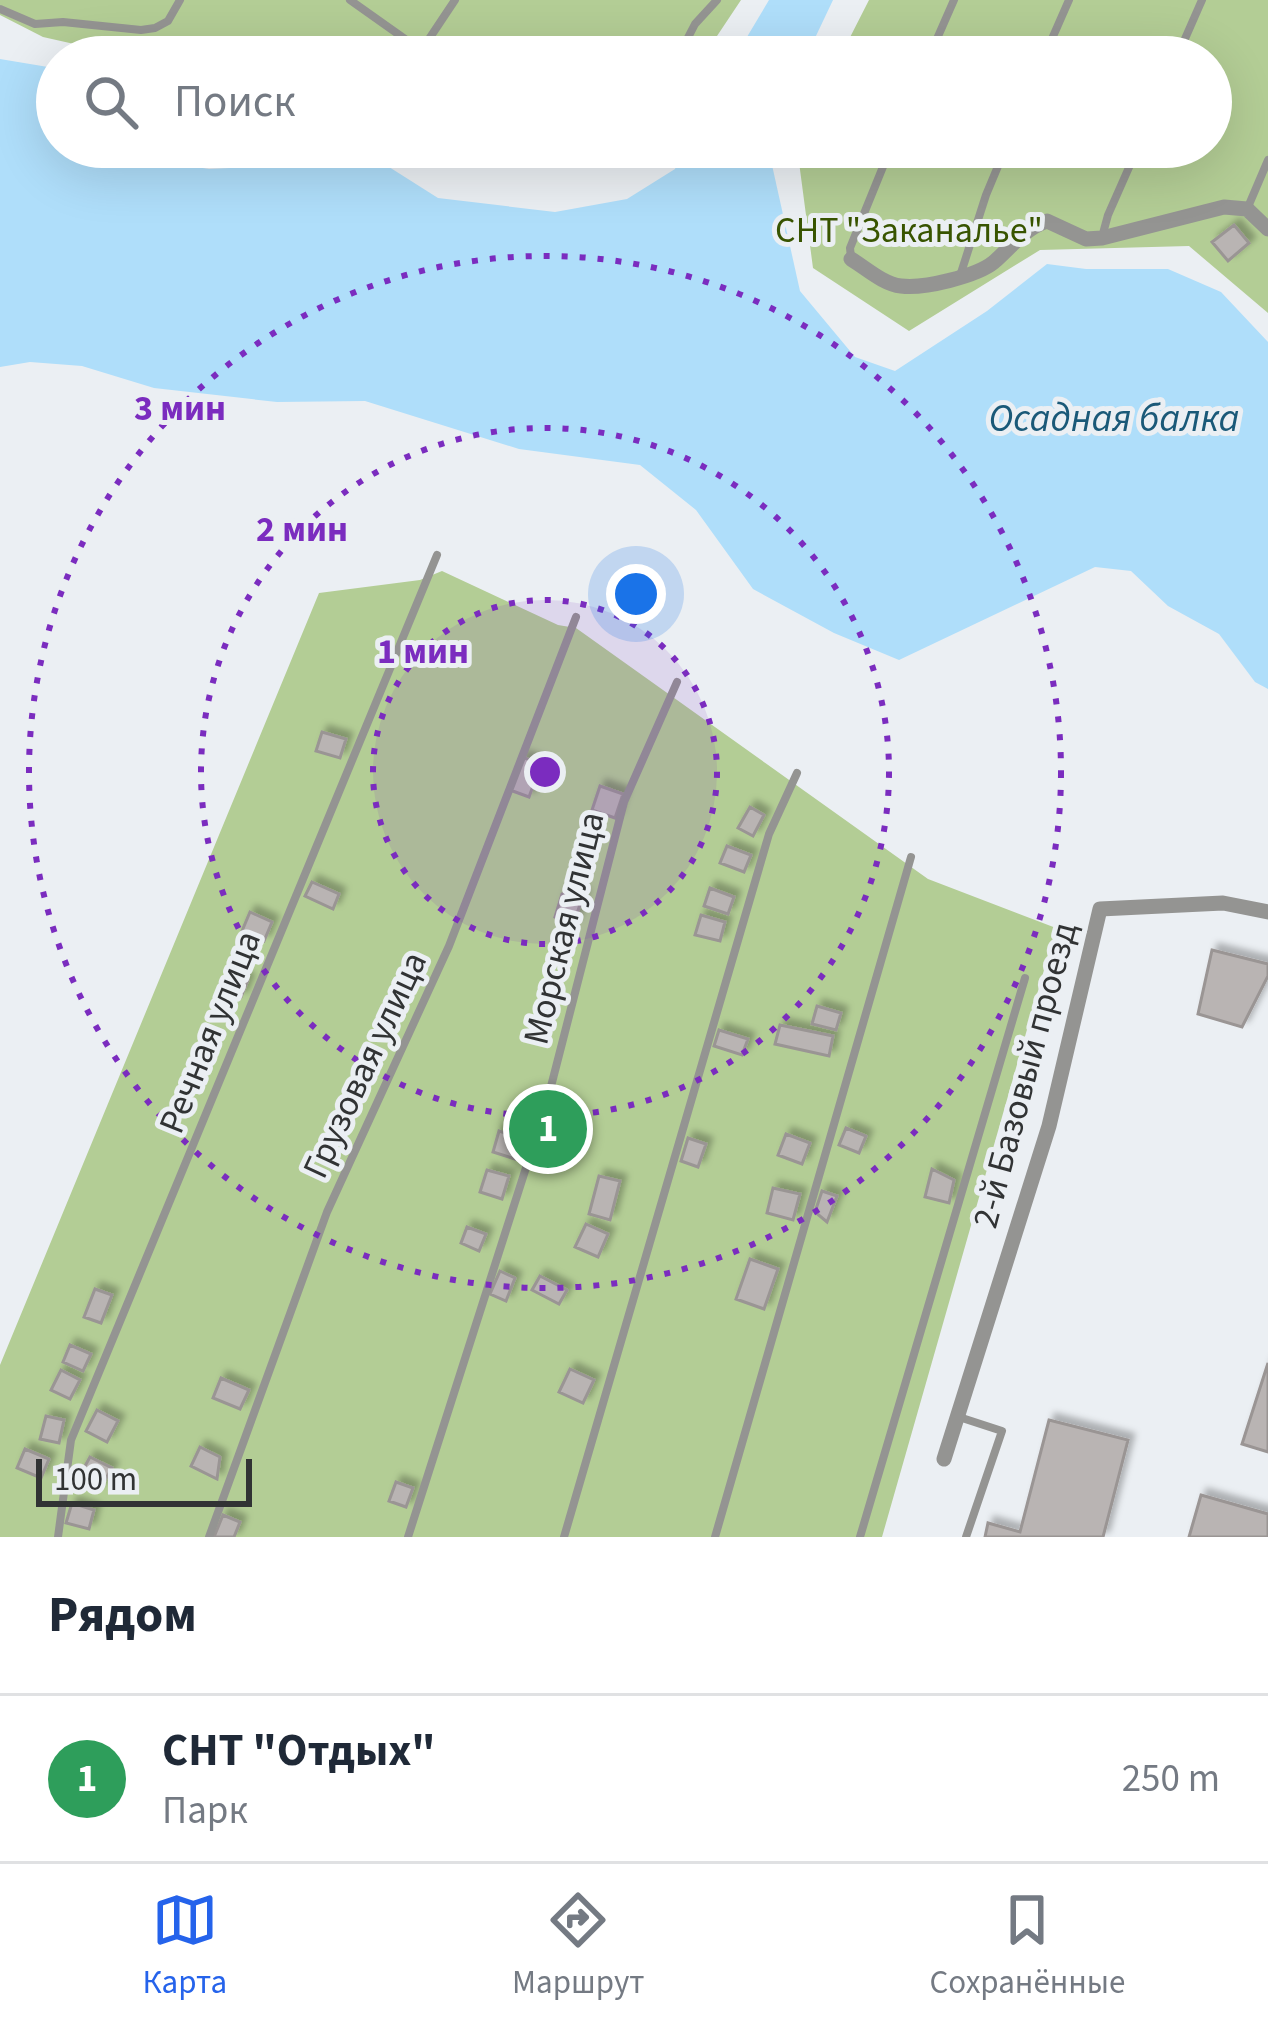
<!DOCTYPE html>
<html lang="ru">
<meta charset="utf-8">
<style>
:root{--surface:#fff;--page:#f2f2f3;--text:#1f2937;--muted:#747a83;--line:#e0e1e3;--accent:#2563eb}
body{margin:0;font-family:"Source Sans 3",sans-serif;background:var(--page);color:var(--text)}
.scale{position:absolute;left:36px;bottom:30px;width:216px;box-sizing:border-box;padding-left:12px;border:6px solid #313334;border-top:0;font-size:33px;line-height:42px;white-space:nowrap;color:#313334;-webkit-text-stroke:9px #ebeff3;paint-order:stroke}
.you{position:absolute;left:636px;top:594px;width:42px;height:42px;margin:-30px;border:9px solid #fff;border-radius:50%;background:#1a73e8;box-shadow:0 0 0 18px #1a73e833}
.badge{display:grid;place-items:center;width:78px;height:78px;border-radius:50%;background:var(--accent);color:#fff;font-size:39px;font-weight:700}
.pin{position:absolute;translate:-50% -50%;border:6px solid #fff;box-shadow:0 3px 12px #0006}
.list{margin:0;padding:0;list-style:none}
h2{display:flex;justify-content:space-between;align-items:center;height:156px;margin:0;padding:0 48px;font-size:51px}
h2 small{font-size:39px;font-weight:400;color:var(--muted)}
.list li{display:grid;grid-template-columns:78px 1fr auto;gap:36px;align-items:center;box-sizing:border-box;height:168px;padding:0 48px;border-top:3px solid var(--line)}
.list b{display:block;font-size:45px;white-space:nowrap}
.list p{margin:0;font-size:39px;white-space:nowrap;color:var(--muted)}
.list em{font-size:39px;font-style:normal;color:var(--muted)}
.icon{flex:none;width:66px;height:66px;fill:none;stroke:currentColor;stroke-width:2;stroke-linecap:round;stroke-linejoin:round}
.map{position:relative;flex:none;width:1268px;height:1537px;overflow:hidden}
.search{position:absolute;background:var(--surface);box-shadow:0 12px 48px #0002;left:36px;right:36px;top:36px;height:132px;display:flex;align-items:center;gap:30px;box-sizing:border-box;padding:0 42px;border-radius:66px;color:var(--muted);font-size:45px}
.sheet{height:324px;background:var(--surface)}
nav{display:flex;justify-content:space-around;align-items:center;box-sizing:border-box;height:168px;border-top:3px solid var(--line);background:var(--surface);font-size:33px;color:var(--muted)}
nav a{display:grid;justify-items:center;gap:6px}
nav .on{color:var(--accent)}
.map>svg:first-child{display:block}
.green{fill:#b3cd95}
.water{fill:#afdefa}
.building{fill:#b9b4b3;stroke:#9a9594;stroke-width:3;filter:url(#shadow)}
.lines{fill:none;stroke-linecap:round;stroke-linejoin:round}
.service{stroke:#949492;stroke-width:8}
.minor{stroke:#949492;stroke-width:15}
.ring{fill:none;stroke:#7b2cbf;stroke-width:6;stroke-dasharray:6 12}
.labels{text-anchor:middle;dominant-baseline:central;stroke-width:10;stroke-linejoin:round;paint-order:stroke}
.park-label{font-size:36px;fill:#385400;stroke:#ebeff3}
.street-label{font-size:36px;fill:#313334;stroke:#ebeff3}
.water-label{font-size:39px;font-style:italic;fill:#1a5978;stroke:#ebeff3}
.centre{fill:#7b2cbf;stroke:#ebeff3;stroke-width:6}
.ring-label{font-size:36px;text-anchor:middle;font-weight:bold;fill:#7b2cbf;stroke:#ebeff3;stroke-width:10;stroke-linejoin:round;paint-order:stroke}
</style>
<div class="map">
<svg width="1268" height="1537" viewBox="0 0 1268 1537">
<defs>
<filter id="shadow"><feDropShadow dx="6" dy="-6" stdDeviation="3" flood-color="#0004"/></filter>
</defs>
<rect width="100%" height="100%" fill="#ebeff3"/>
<path class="green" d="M0,0H741L703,57H132L43,37L0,15Z
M869,0H1268V313L1189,246L1040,250L909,331L813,268L797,147H1211V57H840Z
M442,571L558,625L576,628L928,879L1056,928L882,1537H0V1365L319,593L420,580Z"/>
<path class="water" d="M769,0H833L806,57H735Z
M0,59L54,68L57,71V147H118L126,156L209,169L272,166L316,147H374L378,160L438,198L555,212L627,199L675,169L683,147H768L800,291L855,357L895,371L987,311L1047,264L1086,269H1168L1221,292L1268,342V689L1255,682L1219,634L1168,606L1131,571L1095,567L899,660L834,633L753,589L696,510L640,465L519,449L365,401L277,402L154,388L82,366L30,362L0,367Z"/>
<path class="building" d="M1234,225L1249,243L1228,261L1212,242Z
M322,732L346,739L340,758L316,751Z
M522,757L541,764L529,797L510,790Z
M600,786L623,794L615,818L592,810Z
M750,807L764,815L753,836L738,828Z
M727,846L751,855L744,872L720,863Z
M312,882L339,894L333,909L305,896Z
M710,888L734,897L728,914L704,906Z
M562,894L583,895L574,923L555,917Z
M250,912L272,922L264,941L242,931Z
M701,915L725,922L720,941L695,935Z
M1212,950L1268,964V976L1242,1027L1198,1014Z
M229,972L248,980L241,997L222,990Z
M817,1006L841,1013L836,1030L812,1024Z
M780,1025L833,1036L829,1056L775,1044Z
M719,1030L748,1039L742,1055L714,1046Z
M846,1128L866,1136L859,1153L839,1145Z
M499,1131L521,1138L515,1159L493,1152Z
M786,1134L810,1143L802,1164L778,1155Z
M688,1138L706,1144L698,1167L681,1161Z
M932,1169L954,1180L949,1203L925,1197Z
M487,1170L509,1176L502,1199L480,1192Z
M599,1176L620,1181L610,1220L589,1214Z
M773,1188L800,1194L793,1220L767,1213Z
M822,1191L837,1196L827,1222L815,1212Z
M586,1224L608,1234L598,1257L575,1247Z
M467,1227L486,1234L479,1251L461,1243Z
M750,1259L778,1269L764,1309L736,1299Z
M500,1271L515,1278L506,1301L490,1294Z
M540,1276L567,1290L559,1304L532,1290Z
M95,1289L112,1295L101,1323L84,1317Z
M70,1345L91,1354L83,1371L63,1362Z
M1268,1363V1452L1242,1444Z
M570,1369L594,1380L583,1403L559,1392Z
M61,1370L80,1380L70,1399L51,1390Z
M221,1378L249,1390L240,1409L213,1398Z
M97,1410L118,1421L107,1442L86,1431Z
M46,1416L64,1420L59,1443L40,1439Z
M1049,1420L1128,1440L1103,1537H985L988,1523L1020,1532Z
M200,1447L220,1457L217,1479L191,1466Z
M25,1449L49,1459L41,1478L17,1468Z
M90,1457L112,1468L100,1489L79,1477Z
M396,1482L413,1488L406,1507L389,1501Z
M1201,1495L1268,1514V1537H1189Z
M72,1503L94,1510L89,1529L66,1523Z
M223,1515L240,1522L234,1537H214Z"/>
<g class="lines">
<path class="service" d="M350,0L422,51
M0,9L35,24L63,22L141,30L155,28L168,21L180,0
M417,57L455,0
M678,57L695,24L717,0
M929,57L954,0
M1044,57L1069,0
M1177,57L1202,0
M508,147L535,157L570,147
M1248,207L1268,160
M1102,237L1108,215L1138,147
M851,257L850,248L891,147
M960,276L986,195L1006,147
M959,1417L1002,1431L966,1537
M58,1537L71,1440L437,555
M209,1537L327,1212L449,946L576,617
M408,1537L547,1102L624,802L677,682
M564,1537L769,834L797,773
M715,1537L911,857
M860,1537L1025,978"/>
<path class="minor" d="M851,259C866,268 883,284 901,286C924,289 977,276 994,262C1012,246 1024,229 1047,221L1086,239L1102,238L1224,207L1247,209L1268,229
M944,1459L1049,1126L1100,909L1223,903L1268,912"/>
</g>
<circle cx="545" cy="772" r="172" fill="#7b2cbf" fill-opacity=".12"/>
<g class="ring">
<circle cx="545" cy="772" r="172"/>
<circle cx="545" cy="772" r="344"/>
<circle cx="545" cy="772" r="516"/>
</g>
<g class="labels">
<g class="park-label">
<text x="909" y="230">СНТ "Заканалье"</text>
</g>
<g class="street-label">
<text transform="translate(564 928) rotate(-76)">Морская улица</text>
<text transform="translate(210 1032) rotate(-68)">Речная улица</text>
<text transform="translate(365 1065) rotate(-65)">Грузовая улица</text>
<text transform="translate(1025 1075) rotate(-75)">2-й Базовый проезд</text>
</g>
<g class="water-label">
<text x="1114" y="419">Осадная балка</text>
</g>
</g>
<circle cx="545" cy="772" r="18" class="centre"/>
<g class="ring-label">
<text x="180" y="420">3 мин</text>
<text x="302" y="541">2 мин</text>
<text x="423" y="663">1 мин</text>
</g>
</svg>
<div class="scale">100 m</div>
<div class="you"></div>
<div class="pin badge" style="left:548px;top:1129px;background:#2e9e5b">1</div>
<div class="search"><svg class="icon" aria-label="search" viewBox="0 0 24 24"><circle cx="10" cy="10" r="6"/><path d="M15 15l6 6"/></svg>Поиск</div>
</div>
<section class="sheet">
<h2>Рядом<small></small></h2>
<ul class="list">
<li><span class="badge" style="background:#2e9e5b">1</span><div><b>СНТ &quot;Отдых&quot;</b><p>Парк</p></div><em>250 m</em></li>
</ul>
</section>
<nav>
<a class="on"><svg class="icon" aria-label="map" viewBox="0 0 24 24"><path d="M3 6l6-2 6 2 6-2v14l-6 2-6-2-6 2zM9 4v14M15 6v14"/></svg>Карта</a>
<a><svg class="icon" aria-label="directions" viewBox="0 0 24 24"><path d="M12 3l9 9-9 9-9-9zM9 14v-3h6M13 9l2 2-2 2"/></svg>Маршрут</a>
<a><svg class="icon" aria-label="saved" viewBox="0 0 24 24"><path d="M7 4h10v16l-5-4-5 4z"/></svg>Сохранённые</a>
</nav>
